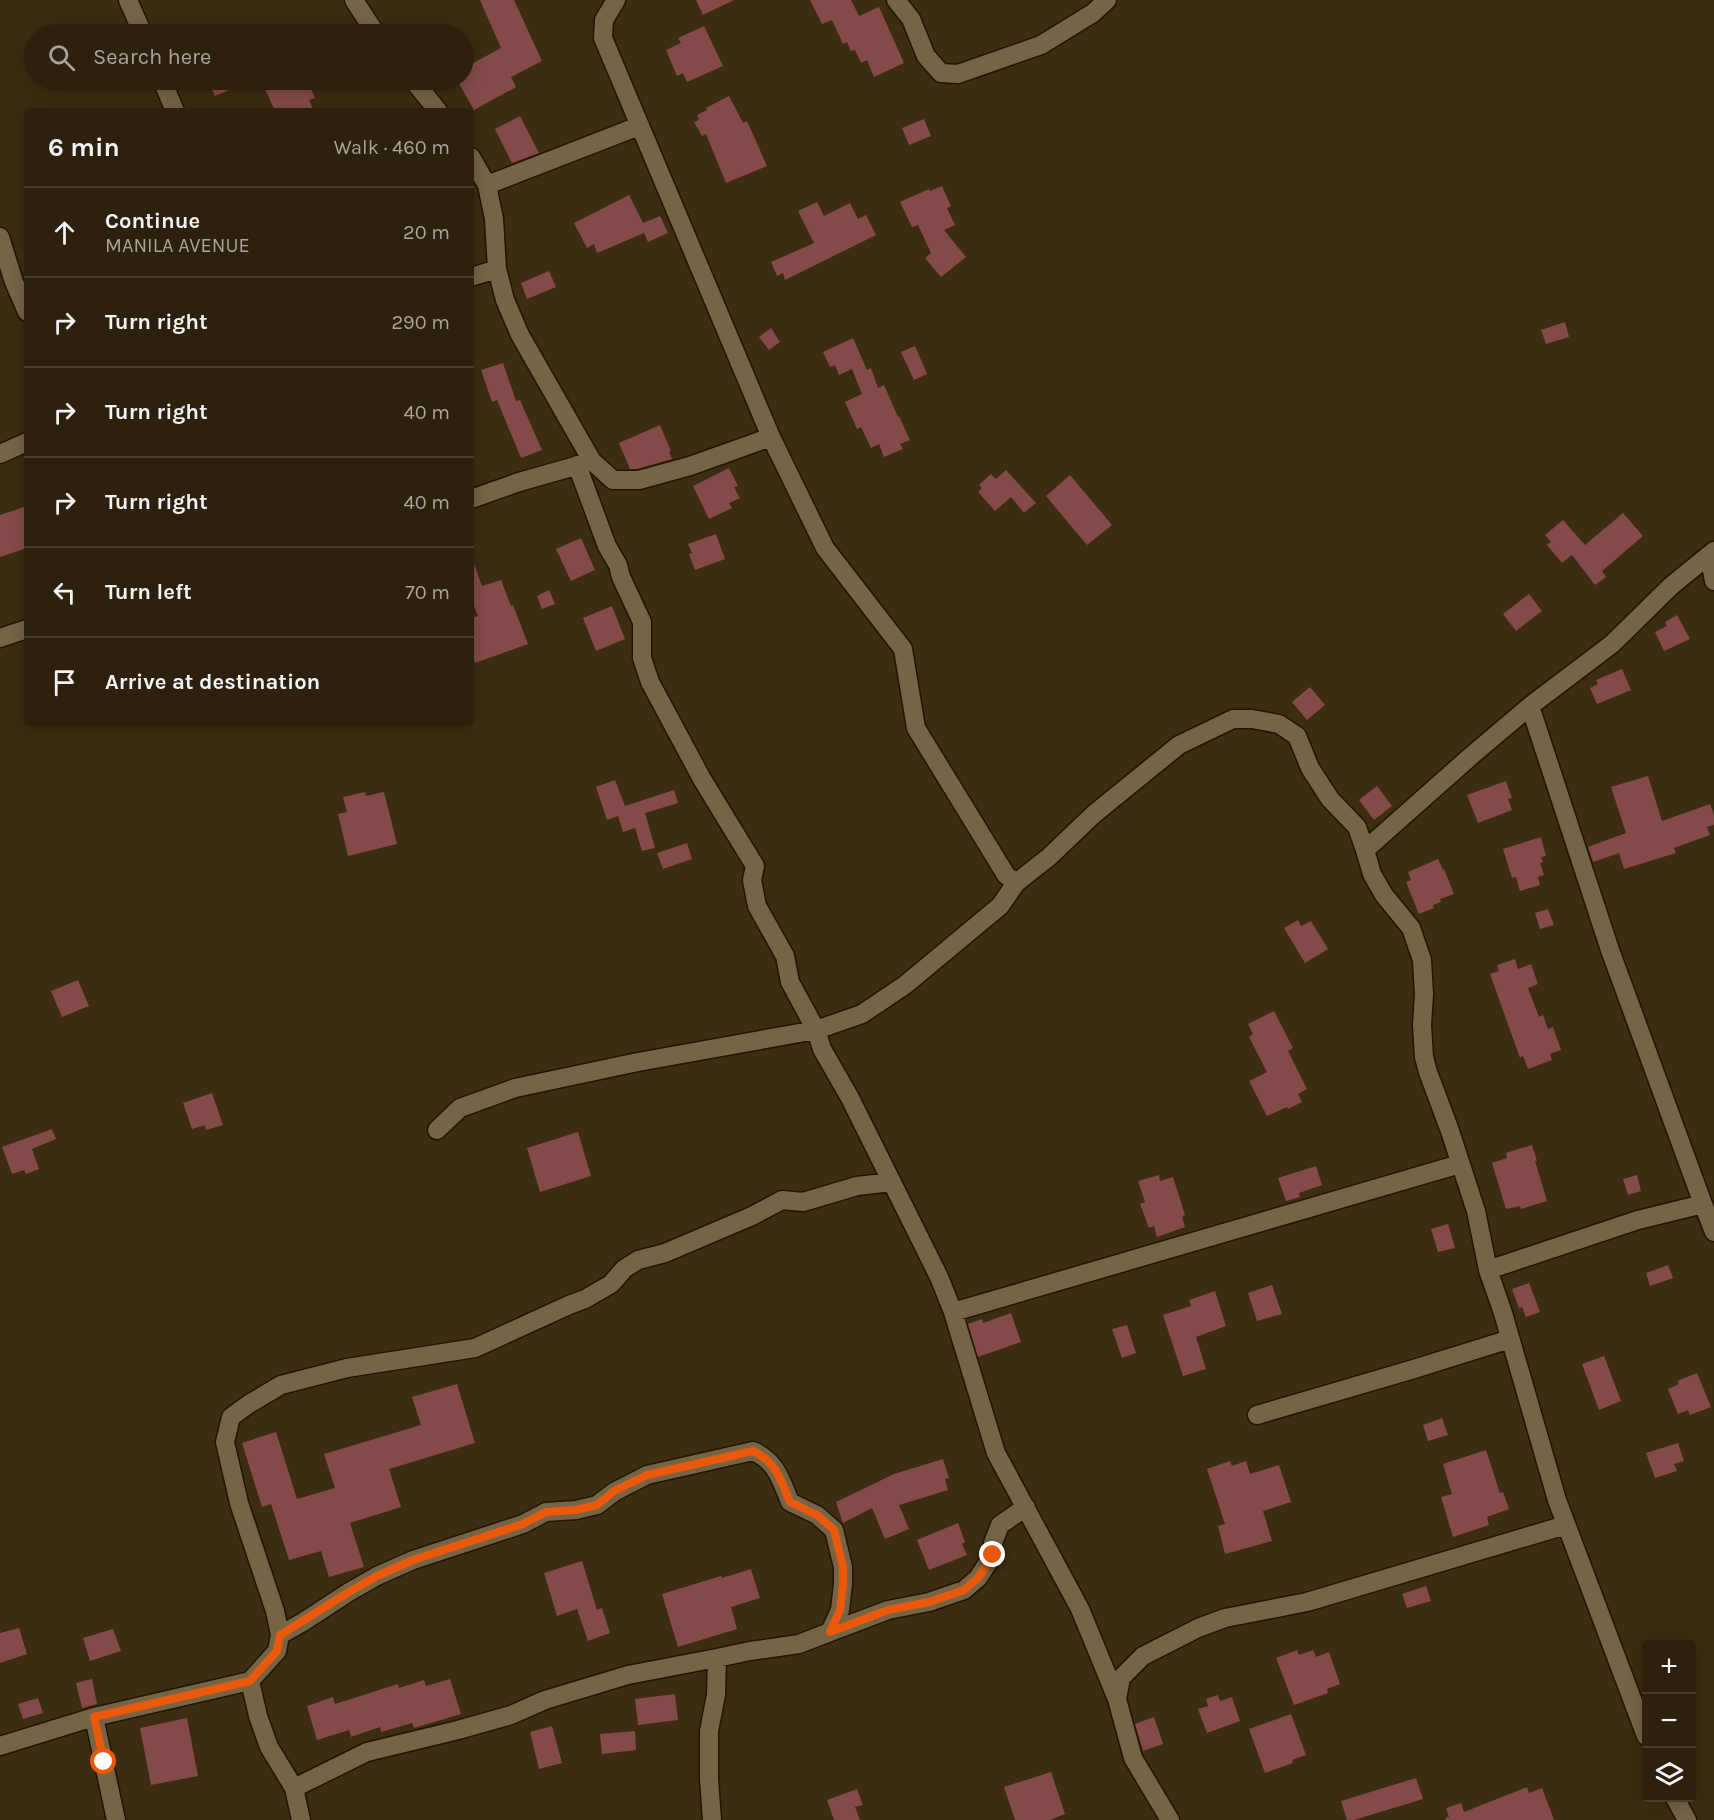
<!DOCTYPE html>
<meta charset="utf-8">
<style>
:root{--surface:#2d210d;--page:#392e1b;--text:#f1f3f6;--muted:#a7a39d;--line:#483e2e}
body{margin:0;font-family:Karla,sans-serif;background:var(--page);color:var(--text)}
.controls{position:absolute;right:18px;bottom:18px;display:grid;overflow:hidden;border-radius:6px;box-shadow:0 3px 15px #0003}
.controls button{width:54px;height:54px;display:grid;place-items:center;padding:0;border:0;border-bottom:2px solid var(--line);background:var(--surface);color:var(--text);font:30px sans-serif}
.stop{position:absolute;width:18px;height:18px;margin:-14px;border:4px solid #ea580c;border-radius:50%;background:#fff}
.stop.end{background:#ea580c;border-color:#fff;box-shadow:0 2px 6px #0008}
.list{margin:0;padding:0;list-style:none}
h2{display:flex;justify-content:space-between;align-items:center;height:78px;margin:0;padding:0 24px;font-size:26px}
h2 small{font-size:20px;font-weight:400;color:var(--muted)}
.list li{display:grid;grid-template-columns:39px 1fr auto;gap:18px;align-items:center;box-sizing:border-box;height:90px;padding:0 24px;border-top:2px solid var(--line)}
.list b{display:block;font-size:22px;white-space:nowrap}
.list p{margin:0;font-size:20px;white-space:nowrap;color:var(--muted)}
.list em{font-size:20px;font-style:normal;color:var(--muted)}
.icon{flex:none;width:33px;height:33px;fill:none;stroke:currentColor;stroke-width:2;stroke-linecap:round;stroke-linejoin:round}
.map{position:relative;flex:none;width:1714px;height:1820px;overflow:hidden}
.search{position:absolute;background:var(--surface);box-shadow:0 3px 15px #0003;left:24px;top:24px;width:450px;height:66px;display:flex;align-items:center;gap:15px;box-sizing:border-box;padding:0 21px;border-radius:33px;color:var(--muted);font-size:22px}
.panel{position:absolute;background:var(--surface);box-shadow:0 3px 15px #0003;left:24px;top:108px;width:450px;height:618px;border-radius:6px}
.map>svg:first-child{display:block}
.building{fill:#834a49}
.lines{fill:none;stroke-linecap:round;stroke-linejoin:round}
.street-casing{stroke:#231400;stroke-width:21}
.street{stroke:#766447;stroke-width:18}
.route{stroke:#ea580c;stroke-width:8}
</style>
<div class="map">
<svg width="1714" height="1820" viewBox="0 0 1714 1820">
<rect width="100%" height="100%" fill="#3c2c11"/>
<path class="building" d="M480,0H514L542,61L511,77L516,87L474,110L457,80H464V68L501,48Z
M696,0H734L703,15Z
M810,0H851L859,16L879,7L904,63L874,77L867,60L861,63L855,50L851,51L847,42L843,44L832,20L822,24Z
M704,26L723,66L687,82L683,73L677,76L666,50L681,43L678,38Z
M208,80H252L215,96Z
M261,80H307L315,98L309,100L314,111H275Z
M729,96L743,123L747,121L767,166L726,183L706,134L702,136L694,122L699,120L697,115L707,110L706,108Z
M520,116L539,153L512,163L495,129Z
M924,119L931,136L909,145L902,128Z
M942,186L951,206L947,208L955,225L944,230L966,257L941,277L925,258L931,253L918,225L912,227L900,202L929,189L930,191Z
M629,195L643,223L660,216L668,233L648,242L644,233L597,253L594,244L587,248L574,223Z
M817,202L824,216L850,203L858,219L866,215L876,235L785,280L783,273L777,276L771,262L814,243L798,211Z
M549,271L556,287L527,299L521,283Z
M1565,322L1569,337L1546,344L1541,330Z
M771,328L780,342L769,350L759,337Z
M853,338L867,370L871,368L878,388L884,385L898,417L899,416L910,440L900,444L903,449L884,457L879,444L871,448L861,427L857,429L845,402L862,394L852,369L839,375L835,365L830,367L823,352Z
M915,346L927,374L914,380L901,352Z
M503,363L516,401L520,400L542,450L521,458L497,400L492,402L481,370Z
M660,425L671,451L669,452L672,459L637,469H630L619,443Z
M729,468L738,486L734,487L740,498L729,503L732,508L709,519L693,486Z
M1006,470L1036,503L1024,513L1011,497L995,511L978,492L982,488L979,485L991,474L996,479Z
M1070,475L1112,525L1087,545L1046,496Z
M27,506V548L0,557V515Z
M1623,513L1643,536L1602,571L1606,577L1595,585L1572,555L1562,563L1547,545L1551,542L1545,535L1563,520L1585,545Z
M716,534L725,559L695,570L689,554L692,553L688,544Z
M581,538L595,570L571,581L556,549Z
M471,561H473L482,586L501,580L511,606L513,605L528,644L475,663L471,651V618L478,616L471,598Z
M549,590L555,604L542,609L537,596Z
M1529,594L1542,611L1516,631L1503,614Z
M612,606L625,639L596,651L583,618Z
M1677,615L1690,639L1664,651L1655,632L1667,626L1665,622Z
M1622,669L1631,690L1597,704L1590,688L1598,684L1596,680Z
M1310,687L1325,705L1307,720L1292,702Z
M1648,776L1662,821L1710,804L1714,815V825L1707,827L1710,835L1674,848L1676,853L1624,869L1619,853L1593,862L1588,847L1626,833L1611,787Z
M615,780L625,806L674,790L678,803L645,813L655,848L642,851L635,828L623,832L618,816L607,820L596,787Z
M1506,781L1512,798L1508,799L1512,810L1478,823L1467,795Z
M1377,786L1392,806L1374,820L1359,800Z
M365,792L366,796L384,792L397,844L348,856L338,814L347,812L343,797Z
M1541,837L1546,856L1541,857L1543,862L1540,863L1544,875L1538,877L1540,885L1520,891L1516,877L1512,878L1503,849Z
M687,843L692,859L663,869L657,853Z
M1438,859L1443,870L1444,869L1454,894L1440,899L1441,902L1433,905L1434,908L1419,914L1406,882L1411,880L1408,872Z
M1548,909L1554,925L1540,929L1535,913Z
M1298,920L1301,926L1311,921L1328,949L1305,963L1284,928Z
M1515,959L1518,969L1531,964L1538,984L1528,988L1539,1017L1543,1015L1548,1029L1553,1027L1561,1050L1550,1054L1552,1060L1528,1069L1523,1056L1520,1058L1490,974L1499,971L1497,965Z
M78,980L89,1006L62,1017L51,991Z
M1274,1011L1293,1048L1288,1051L1307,1089L1298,1094L1302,1102L1288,1109L1287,1107L1267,1116L1249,1081L1267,1072L1249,1037L1253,1034L1248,1024Z
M212,1093L223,1125L206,1130L205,1125L192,1129L183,1103Z
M52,1129L56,1139L32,1149L39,1169L26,1174L24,1170L12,1174L2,1147Z
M578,1132L591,1176L540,1192L527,1148Z
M1532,1145L1537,1161H1535L1547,1201L1521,1209L1520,1206L1506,1209L1492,1163L1507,1158L1506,1153Z
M1316,1166L1322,1185L1299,1193L1300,1197L1286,1201L1278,1178Z
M1159,1175L1160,1181L1173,1177L1185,1215L1182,1217L1185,1227L1157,1237L1154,1226L1149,1228L1140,1204L1145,1202L1138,1181Z
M1637,1175L1641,1191L1628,1195L1623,1179Z
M1448,1224L1455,1248L1438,1252L1431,1229Z
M1668,1265L1673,1278L1650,1286L1646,1273Z
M1529,1283L1540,1312L1526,1317L1522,1307L1519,1308L1512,1289Z
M1272,1285L1282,1314L1257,1321L1248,1293Z
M1215,1291L1226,1326L1196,1337L1206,1369L1183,1376L1163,1315L1191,1306L1189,1300Z
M1011,1313L1021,1342L978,1357L968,1324L982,1319L983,1323Z
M1127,1325L1136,1353L1122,1358L1112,1329Z
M1604,1356L1621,1401L1599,1410L1582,1364Z
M1697,1373L1711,1407L1690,1415L1688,1410L1678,1414L1668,1389L1679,1384L1677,1381Z
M457,1384L475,1443L389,1469L401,1507L350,1523L364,1567L329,1577L321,1551L289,1560L271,1504L262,1507L242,1443L276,1432L297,1499L335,1488L324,1454L421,1425L412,1397Z
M1442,1418L1448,1435L1428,1441L1423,1425Z
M1678,1443L1684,1461L1674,1464L1677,1471L1655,1478L1646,1453Z
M1486,1450L1500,1493L1503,1492L1509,1509L1487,1517L1489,1525L1453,1537L1441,1497L1452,1494L1443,1464Z
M943,1459L949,1478L945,1479L948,1490L899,1505L909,1529L885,1539L872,1508L843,1523L836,1502L894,1474Z
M1230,1461L1232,1466L1246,1461L1250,1474L1279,1465L1291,1502L1263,1511L1272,1541L1225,1554L1218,1526L1225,1524L1207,1469Z
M958,1523L965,1542L962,1544L967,1555L929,1570L917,1540Z
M582,1561L597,1610L602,1608L610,1633L588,1641L577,1609L557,1616L544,1573Z
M751,1569L760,1598L731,1607L737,1629L678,1647L662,1594L721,1576L722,1578Z
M1426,1586L1431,1601L1407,1608L1402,1594Z
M19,1628L27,1654L0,1663V1633Z
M113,1629L121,1651L90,1661L83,1638Z
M1297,1650L1299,1655L1313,1650L1316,1657L1329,1652L1340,1684L1327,1689L1328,1693L1294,1705L1276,1658Z
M92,1679L97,1704L82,1708L76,1683Z
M450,1679L461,1714L414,1728L412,1723L381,1732L380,1727L351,1737L349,1730L317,1740L307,1706L333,1697L335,1704L398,1684L399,1688L424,1680L426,1686Z
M675,1694L678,1720L638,1725L635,1699Z
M1218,1695L1220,1701L1232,1697L1240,1721L1207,1733L1198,1709L1208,1706L1206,1699Z
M38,1698L43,1713L23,1719L18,1704Z
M1291,1714L1306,1755L1292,1760L1293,1763L1265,1773L1249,1729Z
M1154,1717L1163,1744L1143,1751L1135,1724Z
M187,1718L198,1776L151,1785L140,1728Z
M552,1726L562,1763L539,1769L530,1732Z
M635,1731L636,1750L602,1754L600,1734Z
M1051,1772L1065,1814L1050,1820H1015L1004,1787Z
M1416,1778L1423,1799L1354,1820H1347L1341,1801Z
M1527,1787L1529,1793L1542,1788L1554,1820H1446L1445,1818L1449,1817L1446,1808L1461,1803L1464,1812Z
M857,1789L863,1805L855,1807L860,1820H834L827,1800Z"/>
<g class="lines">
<g class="street-casing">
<path id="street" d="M128,0L143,34
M354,0L376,34
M616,0L604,20L603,38L771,437L825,548L903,649L916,728L1006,875L1016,883
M896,0L911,19L926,56L941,73L958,74L1041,45L1093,13L1107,0
M162,80L175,111
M413,80L438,111
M471,157L487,185L494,219L497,269L505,300L520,335L592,461L613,480H639L690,466L771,437
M487,185L639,126
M0,237L14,282L27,312
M471,277L497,269
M0,454L27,442
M577,465L607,546L618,565L621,577L642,622V658L650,682L702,779L755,866L752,880L757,906L785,956L790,982L816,1030L822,1049L850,1098L939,1277L953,1312L996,1453L1080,1609L1117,1699
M471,499L519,482L586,463
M1709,555L1714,581
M0,638L27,629
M1530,706L1610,950L1703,1204
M437,1130L460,1108L515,1088L638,1062L816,1030L862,1014L905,985L1000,906L1016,883L1049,857L1094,814L1179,745L1233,719H1252L1279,724L1297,736L1310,768L1330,799L1357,827L1365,850
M1488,1270L1638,1220L1703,1204L1714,1232
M953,1312L1460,1164
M1257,1415L1414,1369L1510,1339
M830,1632L888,1610L929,1602L964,1590L978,1578L993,1555V1543L1000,1525L1026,1507
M280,1635L303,1622L349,1592L377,1576L413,1560L523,1524L546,1512L576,1510L597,1505L614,1492L647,1475L753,1451C776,1461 781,1480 790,1502L817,1515L834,1530L843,1567V1584L840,1610L830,1632L799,1644L750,1651L717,1658L716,1695L709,1731V1779L712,1820
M250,1681L258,1716L269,1747L294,1788L301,1820
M94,1717L116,1820
M1646,1736L1557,1500L1503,1313L1488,1270L1476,1211L1450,1131L1428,1072L1424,1057L1422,1025L1424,994L1422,960L1411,928L1384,895L1372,874L1365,850L1471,756L1530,706L1612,644L1671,586L1714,551
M0,1746L94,1717L250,1681L277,1651L280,1635L275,1611L239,1503L225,1442L231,1417L249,1404L281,1385L347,1368L475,1348L569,1305L585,1299L611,1284L624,1269L638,1260L665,1253L752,1216L782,1200L803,1202L857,1186L892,1182
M294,1788L367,1752L458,1730L511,1715L545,1700L628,1675L717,1658
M1675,1798L1687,1820
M1170,1820L1133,1758L1117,1699L1121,1678L1143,1656L1198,1628L1225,1618L1307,1602L1566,1525"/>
</g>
<use href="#street" class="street"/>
</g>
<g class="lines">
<path class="route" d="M104,1762L94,1717L250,1681L277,1651L280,1635L349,1592L377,1576L413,1560L523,1524L546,1512L576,1510L597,1505L614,1491L647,1475L753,1451C776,1461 781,1481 790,1502L817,1515L834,1530L843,1567V1584L840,1610L830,1632L888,1610L929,1602L964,1590L978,1578L993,1555"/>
</g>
</svg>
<div class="controls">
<button>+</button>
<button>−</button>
<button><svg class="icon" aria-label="layers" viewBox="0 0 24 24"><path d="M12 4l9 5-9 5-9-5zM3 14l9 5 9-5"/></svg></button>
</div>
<div class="stop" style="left:104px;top:1762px"></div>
<div class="stop end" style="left:993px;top:1555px"></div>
<div class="search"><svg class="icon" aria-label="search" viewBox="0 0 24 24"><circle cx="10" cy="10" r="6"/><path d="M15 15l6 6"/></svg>Search here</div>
<section class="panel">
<h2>6 min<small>Walk · 460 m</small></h2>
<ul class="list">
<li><svg class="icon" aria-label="ahead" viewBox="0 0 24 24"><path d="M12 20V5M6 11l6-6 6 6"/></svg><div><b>Continue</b><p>MANILA AVENUE</p></div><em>20 m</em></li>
<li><svg class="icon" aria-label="right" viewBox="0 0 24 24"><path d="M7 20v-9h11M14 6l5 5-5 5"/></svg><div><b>Turn right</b></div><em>290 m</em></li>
<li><svg class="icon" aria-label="right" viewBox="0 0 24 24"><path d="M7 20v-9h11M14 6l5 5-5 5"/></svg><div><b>Turn right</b></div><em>40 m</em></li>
<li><svg class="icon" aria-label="right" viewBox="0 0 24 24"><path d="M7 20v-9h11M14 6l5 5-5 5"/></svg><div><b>Turn right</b></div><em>40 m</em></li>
<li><svg class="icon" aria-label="left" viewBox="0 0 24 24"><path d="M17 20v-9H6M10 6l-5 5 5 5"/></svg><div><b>Turn left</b></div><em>70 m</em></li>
<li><svg class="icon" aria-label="arrive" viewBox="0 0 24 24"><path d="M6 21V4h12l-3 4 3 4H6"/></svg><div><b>Arrive at destination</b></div></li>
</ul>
</section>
</div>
